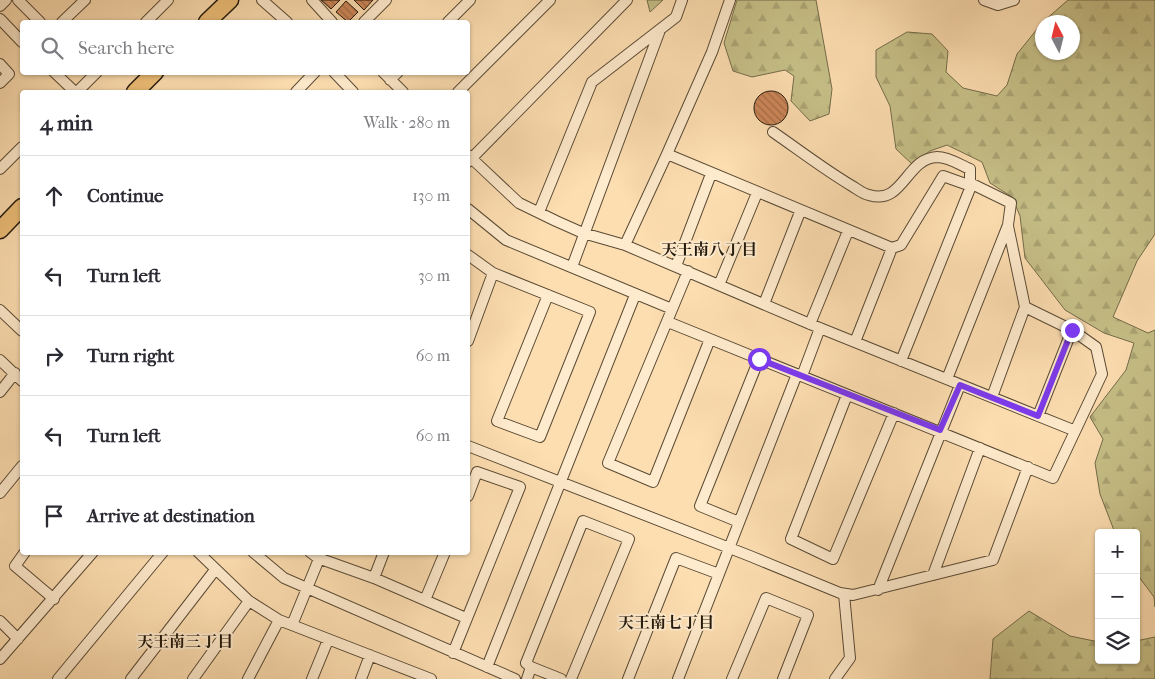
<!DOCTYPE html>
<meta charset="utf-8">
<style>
:root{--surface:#fff;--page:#f7f7f7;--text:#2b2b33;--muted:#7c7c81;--line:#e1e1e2}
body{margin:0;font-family:"IM FELL French Canon","Noto Serif JP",serif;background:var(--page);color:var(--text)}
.controls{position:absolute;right:15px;bottom:15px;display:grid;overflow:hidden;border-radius:5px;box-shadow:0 1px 4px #0004}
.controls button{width:45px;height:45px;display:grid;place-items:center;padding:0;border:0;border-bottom:1px solid var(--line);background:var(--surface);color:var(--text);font:25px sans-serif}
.compass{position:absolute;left:1035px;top:15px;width:45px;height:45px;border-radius:50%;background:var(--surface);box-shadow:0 1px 4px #0004;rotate:353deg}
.stop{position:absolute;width:15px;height:15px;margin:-11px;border:4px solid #7c3aed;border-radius:50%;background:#fff}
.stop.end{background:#7c3aed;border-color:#fff;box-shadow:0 1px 5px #0008}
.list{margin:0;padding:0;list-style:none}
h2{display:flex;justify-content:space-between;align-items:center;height:65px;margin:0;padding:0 20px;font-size:21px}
h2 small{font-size:16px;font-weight:400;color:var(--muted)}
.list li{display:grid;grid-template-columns:32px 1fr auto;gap:15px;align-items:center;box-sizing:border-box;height:80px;padding:0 20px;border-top:1px solid var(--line)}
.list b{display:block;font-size:19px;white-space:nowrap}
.list em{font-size:16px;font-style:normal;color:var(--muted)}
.icon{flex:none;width:28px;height:28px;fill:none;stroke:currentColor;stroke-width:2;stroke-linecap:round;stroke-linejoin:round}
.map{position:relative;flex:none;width:1155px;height:679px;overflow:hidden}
.search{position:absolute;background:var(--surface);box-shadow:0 1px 4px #0004;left:20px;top:20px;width:450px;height:55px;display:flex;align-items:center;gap:12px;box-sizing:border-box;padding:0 18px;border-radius:5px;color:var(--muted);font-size:19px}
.panel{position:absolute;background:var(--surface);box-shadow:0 1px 4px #0004;left:20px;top:90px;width:450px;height:465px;border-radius:5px}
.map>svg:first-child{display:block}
.forest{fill:url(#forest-firs);stroke:#746c4a}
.building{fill:url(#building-back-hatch);stroke:#23190c}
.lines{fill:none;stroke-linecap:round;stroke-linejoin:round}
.street-casing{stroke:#5a4a35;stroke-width:12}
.primary-casing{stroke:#23190c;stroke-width:19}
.street{stroke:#feeacc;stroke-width:10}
.primary{stroke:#eebf78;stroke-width:16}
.route{stroke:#7c3aed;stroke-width:6}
.labels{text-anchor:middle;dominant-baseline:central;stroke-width:4;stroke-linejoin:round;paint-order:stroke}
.neighbourhood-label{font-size:16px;font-weight:bold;fill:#23190c;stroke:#feeacc}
</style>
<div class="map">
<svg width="1155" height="679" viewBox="0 0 1155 679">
<defs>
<pattern id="forest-firs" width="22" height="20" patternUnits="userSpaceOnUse" patternTransform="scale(1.25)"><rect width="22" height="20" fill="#c6bf87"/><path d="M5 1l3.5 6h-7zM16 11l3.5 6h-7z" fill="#aaa473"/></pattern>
<pattern id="building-back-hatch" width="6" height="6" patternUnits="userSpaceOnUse" patternTransform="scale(1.25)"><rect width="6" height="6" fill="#cd8658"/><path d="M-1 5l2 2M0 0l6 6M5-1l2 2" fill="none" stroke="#a66d47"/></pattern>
</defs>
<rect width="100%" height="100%" fill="#fddeb1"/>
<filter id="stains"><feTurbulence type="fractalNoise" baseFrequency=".004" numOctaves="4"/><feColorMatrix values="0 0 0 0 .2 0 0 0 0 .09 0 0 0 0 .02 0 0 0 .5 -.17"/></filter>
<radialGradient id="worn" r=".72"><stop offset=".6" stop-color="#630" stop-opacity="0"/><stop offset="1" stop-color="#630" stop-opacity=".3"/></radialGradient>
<path class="forest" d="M647,0H663L650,12Z
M737,0H816L832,89L829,114L810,121L791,101L794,76L785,70L752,77L733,71L724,43Z
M1068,0H1155V234L1137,261L1113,317L1148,333L1155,330V607L1154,597L1136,573V533H1115L1100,494L1095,463L1103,439L1090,417L1126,370L1134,343L1104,333L1065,310L1025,258L1020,216L1012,197L990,183L982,162L947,145L930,151L912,164L896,149L890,106L876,77V50L907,32L932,34L948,51L946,72L963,88L997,96L1007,85L1017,54L1042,23V52H1072V22H1043Z
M1029,611L1070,636L1099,642V660H1136V641L1155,637V679H990L993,639Z"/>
<path class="building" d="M321,0H340L331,9Z
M354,0H373L364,10Z
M346,1L358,12L348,22L336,12Z
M754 108a17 17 0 1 1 34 0a17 17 0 1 1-34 0Z"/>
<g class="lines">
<g class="street-casing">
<path id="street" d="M18,0L40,22
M262,0L287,22
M312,0L332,22
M730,0L712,52L667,154L892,248L901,245L943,176L971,186L970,183L1011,203L1008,225L947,379
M984,0L998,5L1014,0
M0,6L6,0
M0,19L22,42
M62,22L85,0
M146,22L168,0
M364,22L386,0
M448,22L470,0
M0,64L9,74L0,83
M54,72L75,92
M334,72L353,92
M383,72L403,92
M390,80L398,72
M77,92L97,72
M296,92L315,72
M458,92L550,0
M773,132C799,150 825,170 852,186C857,189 863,194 869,195C903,206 906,158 937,157C949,157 960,165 970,169V183
M468,155L519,203L556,221L583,233L625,245L810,324L1073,430
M468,162L627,0
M0,169L22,147
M468,209L506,240L672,309
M539,212L592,82L676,17L682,0
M625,245L667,154
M468,255L493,273L590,312L540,437L497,421L548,295
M676,266L711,174
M572,267L660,30
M688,271L608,463L653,482L710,339
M719,285L757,193
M764,304L800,212
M0,310L22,331
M668,322L1053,478L1102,374L1096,347L1072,330L1025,307L1008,226
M810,324L848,231
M468,341L493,273
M855,342L892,248
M0,360L22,381
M901,361L971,186
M802,376L820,328
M0,392L15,373
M847,395L791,539L833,559L894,413
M992,397L1025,307
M1038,416L1072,330
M468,446L750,556L840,593L853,595L993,560L1028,467
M0,493L22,466
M739,522L700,506L759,359
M25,552L15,566L54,599
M198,552L249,601L279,620L431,679
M253,552L284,578L515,679
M310,552L318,558L374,578L466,618
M933,575L980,448
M374,578L384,552
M878,590L960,385
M425,600L445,552
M0,621L18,639
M292,625L321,554
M453,653L520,487L477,472L468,496
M0,659L93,552
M487,667L635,295
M531,667L526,663L583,521L629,539L571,679
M58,679L163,552
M131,679L215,570
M193,679L249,601
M248,679L279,620
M312,679L328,640
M361,679L370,655
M527,679L531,667L561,679
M628,679L676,558L719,574
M678,679L797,374
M732,679L766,598L808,615L783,679
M835,679L850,658L844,594"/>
</g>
<g class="primary-casing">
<path id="primary" d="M207,22L230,0
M135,92L155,72
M0,230L22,207"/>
</g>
<use href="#street" class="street"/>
<use href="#primary" class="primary"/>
</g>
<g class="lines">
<path class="route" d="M759,359L940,430L960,385L1038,416L1072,330"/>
</g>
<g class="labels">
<g class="neighbourhood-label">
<text x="709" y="249">天王南八丁目</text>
<text x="666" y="622">天王南七丁目</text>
<text x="185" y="641">天王南三丁目</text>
</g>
</g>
<rect width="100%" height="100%" filter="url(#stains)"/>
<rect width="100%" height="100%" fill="url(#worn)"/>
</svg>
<div class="controls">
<button>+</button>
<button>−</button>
<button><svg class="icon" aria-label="layers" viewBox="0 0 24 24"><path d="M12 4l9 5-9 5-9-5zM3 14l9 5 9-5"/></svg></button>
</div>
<svg class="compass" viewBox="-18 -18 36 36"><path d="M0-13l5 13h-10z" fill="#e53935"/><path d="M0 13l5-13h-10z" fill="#7c7c81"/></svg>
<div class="stop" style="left:759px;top:359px"></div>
<div class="stop end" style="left:1072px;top:330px"></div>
<div class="search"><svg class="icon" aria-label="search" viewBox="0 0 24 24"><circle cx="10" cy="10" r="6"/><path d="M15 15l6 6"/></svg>Search here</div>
<section class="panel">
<h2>4 min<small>Walk · 280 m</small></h2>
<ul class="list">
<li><svg class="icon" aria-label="ahead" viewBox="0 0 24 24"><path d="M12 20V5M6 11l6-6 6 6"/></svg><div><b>Continue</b></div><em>130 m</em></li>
<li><svg class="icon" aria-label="left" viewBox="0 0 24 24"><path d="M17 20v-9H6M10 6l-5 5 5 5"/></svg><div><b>Turn left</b></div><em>30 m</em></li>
<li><svg class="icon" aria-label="right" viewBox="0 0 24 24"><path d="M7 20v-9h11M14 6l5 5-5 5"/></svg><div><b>Turn right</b></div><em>60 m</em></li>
<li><svg class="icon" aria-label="left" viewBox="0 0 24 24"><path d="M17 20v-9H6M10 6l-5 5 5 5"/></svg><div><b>Turn left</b></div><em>60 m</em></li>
<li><svg class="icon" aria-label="arrive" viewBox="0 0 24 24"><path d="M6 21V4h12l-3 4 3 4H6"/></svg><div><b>Arrive at destination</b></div></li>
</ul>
</section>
</div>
